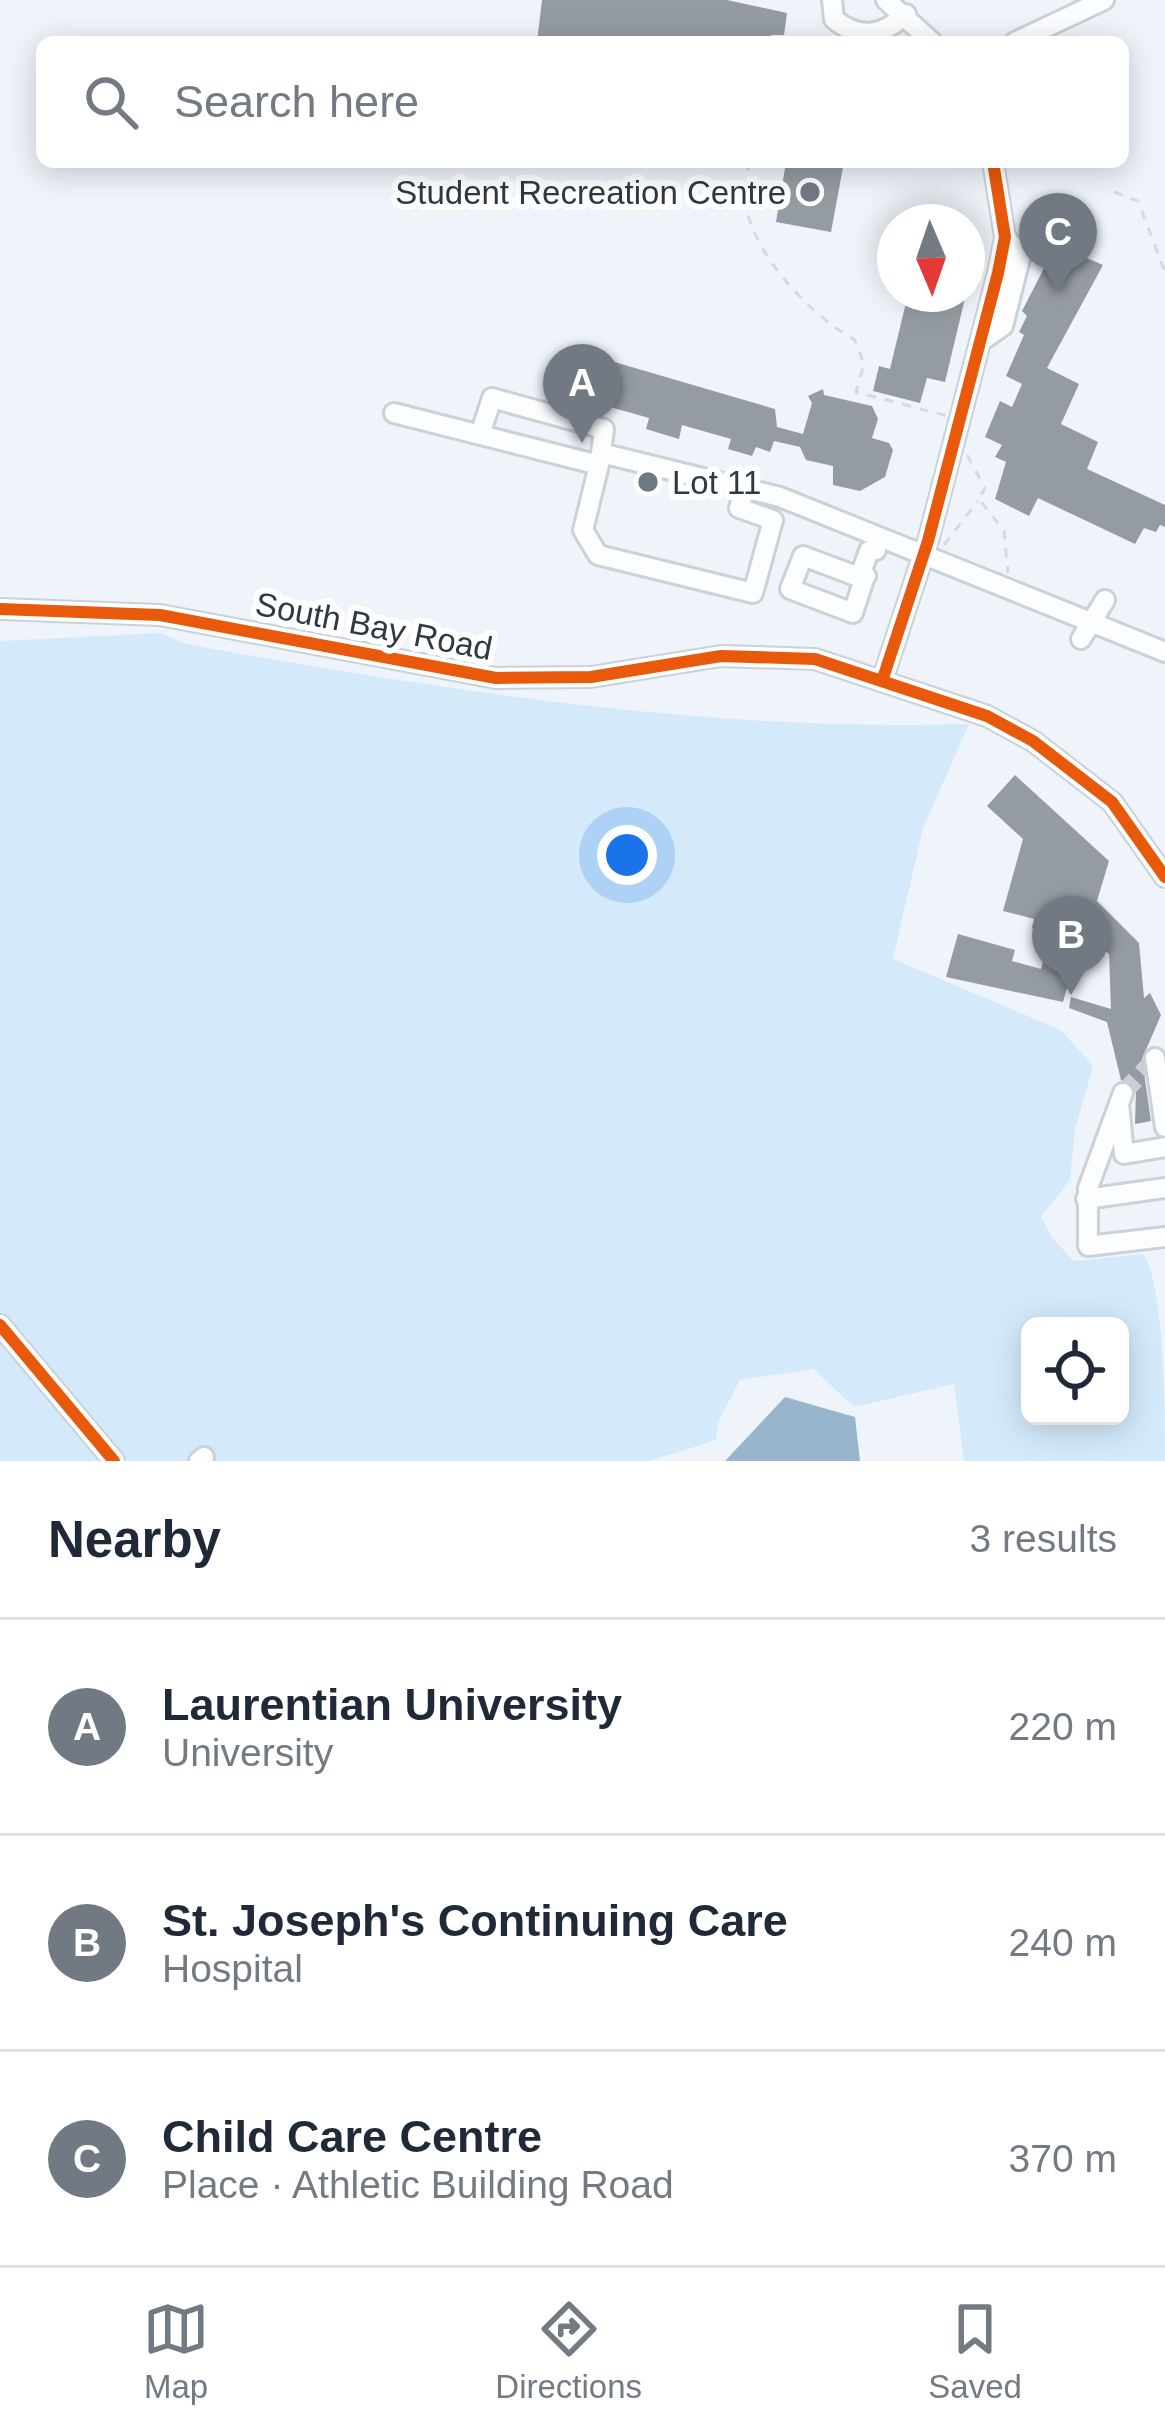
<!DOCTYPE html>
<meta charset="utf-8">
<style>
:root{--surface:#fff;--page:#f2f2f3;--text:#1f2937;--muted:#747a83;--line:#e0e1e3;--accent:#717a82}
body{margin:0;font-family:Arial,sans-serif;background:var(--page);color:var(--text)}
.controls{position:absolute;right:36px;bottom:36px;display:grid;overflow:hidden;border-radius:18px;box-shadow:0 6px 30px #0003}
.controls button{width:108px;height:108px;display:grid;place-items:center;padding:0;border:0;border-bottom:3px solid var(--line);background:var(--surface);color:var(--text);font:60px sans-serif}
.compass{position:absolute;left:877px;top:204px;width:108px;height:108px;border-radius:50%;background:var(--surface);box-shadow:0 6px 30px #0003;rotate:178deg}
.you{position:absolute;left:627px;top:855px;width:42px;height:42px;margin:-30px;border:9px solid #fff;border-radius:50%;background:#1a73e8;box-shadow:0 0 0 18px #1a73e833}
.badge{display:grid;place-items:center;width:78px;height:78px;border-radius:50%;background:var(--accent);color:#fff;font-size:39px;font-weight:700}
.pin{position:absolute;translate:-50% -99px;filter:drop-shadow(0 3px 6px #0008)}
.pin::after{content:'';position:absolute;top:63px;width:42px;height:36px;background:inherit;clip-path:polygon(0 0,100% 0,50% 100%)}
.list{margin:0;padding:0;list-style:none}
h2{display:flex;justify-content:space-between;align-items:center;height:156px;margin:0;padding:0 48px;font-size:51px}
h2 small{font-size:39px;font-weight:400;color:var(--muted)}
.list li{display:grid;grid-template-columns:78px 1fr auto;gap:36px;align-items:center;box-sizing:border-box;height:216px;padding:0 48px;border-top:3px solid var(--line)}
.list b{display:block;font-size:45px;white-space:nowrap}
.list p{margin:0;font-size:39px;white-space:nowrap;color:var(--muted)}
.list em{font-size:39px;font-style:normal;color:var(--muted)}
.icon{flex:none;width:66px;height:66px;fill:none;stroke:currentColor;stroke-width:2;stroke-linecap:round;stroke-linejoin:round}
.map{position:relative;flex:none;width:1165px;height:1461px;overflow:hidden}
.search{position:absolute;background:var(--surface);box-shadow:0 6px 30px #0003;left:36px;right:36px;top:36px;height:132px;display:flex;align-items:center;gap:30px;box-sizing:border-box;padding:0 42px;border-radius:18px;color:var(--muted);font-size:45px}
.sheet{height:804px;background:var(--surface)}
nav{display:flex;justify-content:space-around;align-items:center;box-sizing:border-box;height:168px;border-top:3px solid var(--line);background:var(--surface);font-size:33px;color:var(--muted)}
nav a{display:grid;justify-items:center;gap:6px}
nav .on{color:var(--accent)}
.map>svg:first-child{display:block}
.green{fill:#d4eafb;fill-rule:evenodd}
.water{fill:#97b5cc}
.building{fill:#949ba2}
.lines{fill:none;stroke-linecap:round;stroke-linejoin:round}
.minor-tunnel{stroke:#c8cfd5;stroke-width:18;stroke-dasharray:18 9;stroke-linecap:butt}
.minor-casing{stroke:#cad2d8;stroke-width:24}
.path{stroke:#d7d9db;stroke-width:3;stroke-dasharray:9 9;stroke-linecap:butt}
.minor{stroke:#fcfdfe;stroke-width:18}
.cycleway-casing{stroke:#fff;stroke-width:20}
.cycleway{stroke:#e8590c;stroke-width:12}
.poi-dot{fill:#717a82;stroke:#fff;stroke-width:4.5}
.labels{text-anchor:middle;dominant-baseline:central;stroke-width:12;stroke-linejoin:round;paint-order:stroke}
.poi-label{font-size:33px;fill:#2e3942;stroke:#fff;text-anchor:end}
.street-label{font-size:33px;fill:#2e3942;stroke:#fff}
</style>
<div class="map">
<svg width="1165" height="1461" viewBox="0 0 1165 1461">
<rect width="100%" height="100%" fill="#eef4fa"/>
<path class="green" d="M161,633L186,644C444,690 705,732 969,724L923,828L893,959L1061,1030L1093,1066L1075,1130L1070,1180L1041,1217L1053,1239L1074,1261L1144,1254C1165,1293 1165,1410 1165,1461H964L954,1384L854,1407L813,1369L740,1380L719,1420L716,1440L650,1461H0V641ZM1030,1326H1120V1416H1030Z"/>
<path class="water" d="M785,1397L855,1417L860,1461H725Z"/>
<path class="building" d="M542,0H727L787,13L784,35H771V42H537Z
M786,162H844L831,232L776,222Z
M1056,245L1103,265L1047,368L1079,384L1061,424L1098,442L1087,469L1165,505V527L1160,525L1156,532L1144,528L1135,544L1038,498L1029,516L995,499L1006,462L995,457L1002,445L985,437L1000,401L1012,407L1022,384L1006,376L1024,335L1019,332L1027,316L1022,311Z
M908,294H966L945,382L927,378L920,403L873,391L879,366L890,369Z
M611,361L775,409L777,427L803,434L812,403L808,396L823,389L824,395L872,406L878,419L872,438L889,443L893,450L885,477L860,491L833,485V466L806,460L800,447L774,441L770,452L756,447L752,456L728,449L731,439L682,425L679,439L646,429L649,418L603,405Z
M1015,775L1109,861L1097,901L1139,943L1144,998L1150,993L1161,1015L1142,1059L1151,1121L1135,1124L1136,1090L1121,1080L1107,1022L1069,1008L1071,997L1111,1009L1109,954L1090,940L1088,948L1079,946L1063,1002L946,977L958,934L1015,950L1012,961L1041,969L1049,940L1044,938L1045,932L1032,928L1034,919L1003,911L1023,839L987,806Z"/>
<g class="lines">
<path class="minor-tunnel" d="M1123,1093L1154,1060"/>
<g class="minor-casing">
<path id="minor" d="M832,0L834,19C859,40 883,36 906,14
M886,0L932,42
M1015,42L1104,0
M983,340L1003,326L1021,255L1005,237
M394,413L599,465L601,453L780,497L1165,652
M480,435L492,398L604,429L601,453
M599,465L583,530L598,555L753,593L773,520L739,508L745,487
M864,579L803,556L790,589L853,613L864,579L866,576L862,570L869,551L876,550
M0,609L160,615L496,678L591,677L721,656L815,659L987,716L1033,741L1112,802L1165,877
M1081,639L1105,600
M883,678L928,541L998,273L1005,237L993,162
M1155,1058L1165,1127
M1123,1093L1088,1188V1246L1165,1237
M1119,1104L1124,1154L1165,1147
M1086,1199L1165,1188
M0,1325L114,1461
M199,1461L204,1457"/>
</g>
<path class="path" d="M749,162C748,174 744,188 745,200C751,253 811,316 855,340L864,364L856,392L948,416
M1114,192L1138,201L1165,272
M967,455L985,488L979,499L1004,531L1008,573
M944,545L978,501"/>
<use href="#minor" class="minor"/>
<g class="cycleway-casing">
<path id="cycleway" d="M0,609L160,615L496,678L591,677L721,656L815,659L987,716L1033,741L1112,802L1165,877
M883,678L928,541L998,273L1005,237L993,162
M0,1325L114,1461"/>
</g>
<use href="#cycleway" class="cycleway"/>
</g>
<g class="poi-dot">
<circle cx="810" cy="192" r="12"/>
<circle cx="648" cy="482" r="12"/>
</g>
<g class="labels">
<g class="poi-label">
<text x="786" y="192">Student Recreation Centre</text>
<text x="672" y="482" text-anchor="start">Lot 11</text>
</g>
<g class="street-label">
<text transform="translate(374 626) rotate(11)">South Bay Road</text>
</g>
</g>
</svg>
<div class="controls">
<button><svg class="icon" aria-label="locate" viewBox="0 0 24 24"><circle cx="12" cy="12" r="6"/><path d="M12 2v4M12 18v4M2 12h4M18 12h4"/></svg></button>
</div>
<svg class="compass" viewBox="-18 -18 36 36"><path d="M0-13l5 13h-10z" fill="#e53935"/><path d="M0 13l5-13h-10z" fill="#747a83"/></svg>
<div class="you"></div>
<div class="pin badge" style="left:582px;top:443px">A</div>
<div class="pin badge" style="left:1071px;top:995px">B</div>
<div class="pin badge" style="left:1058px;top:292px">C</div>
<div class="search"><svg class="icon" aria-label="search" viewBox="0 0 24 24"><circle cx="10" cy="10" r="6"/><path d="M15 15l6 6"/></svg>Search here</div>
</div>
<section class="sheet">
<h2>Nearby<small>3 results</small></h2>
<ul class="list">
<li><span class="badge">A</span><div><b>Laurentian University</b><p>University</p></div><em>220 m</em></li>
<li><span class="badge">B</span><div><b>St. Joseph's Continuing Care</b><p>Hospital</p></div><em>240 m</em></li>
<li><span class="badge">C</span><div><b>Child Care Centre</b><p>Place · Athletic Building Road</p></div><em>370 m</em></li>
</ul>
</section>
<nav>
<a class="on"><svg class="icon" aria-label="map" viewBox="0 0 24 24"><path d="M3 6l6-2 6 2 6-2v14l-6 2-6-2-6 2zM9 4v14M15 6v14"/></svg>Map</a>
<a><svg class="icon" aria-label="directions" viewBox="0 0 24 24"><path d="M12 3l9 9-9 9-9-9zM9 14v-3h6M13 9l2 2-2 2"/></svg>Directions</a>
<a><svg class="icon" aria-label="saved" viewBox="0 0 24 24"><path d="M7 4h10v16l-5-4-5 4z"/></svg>Saved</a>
</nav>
